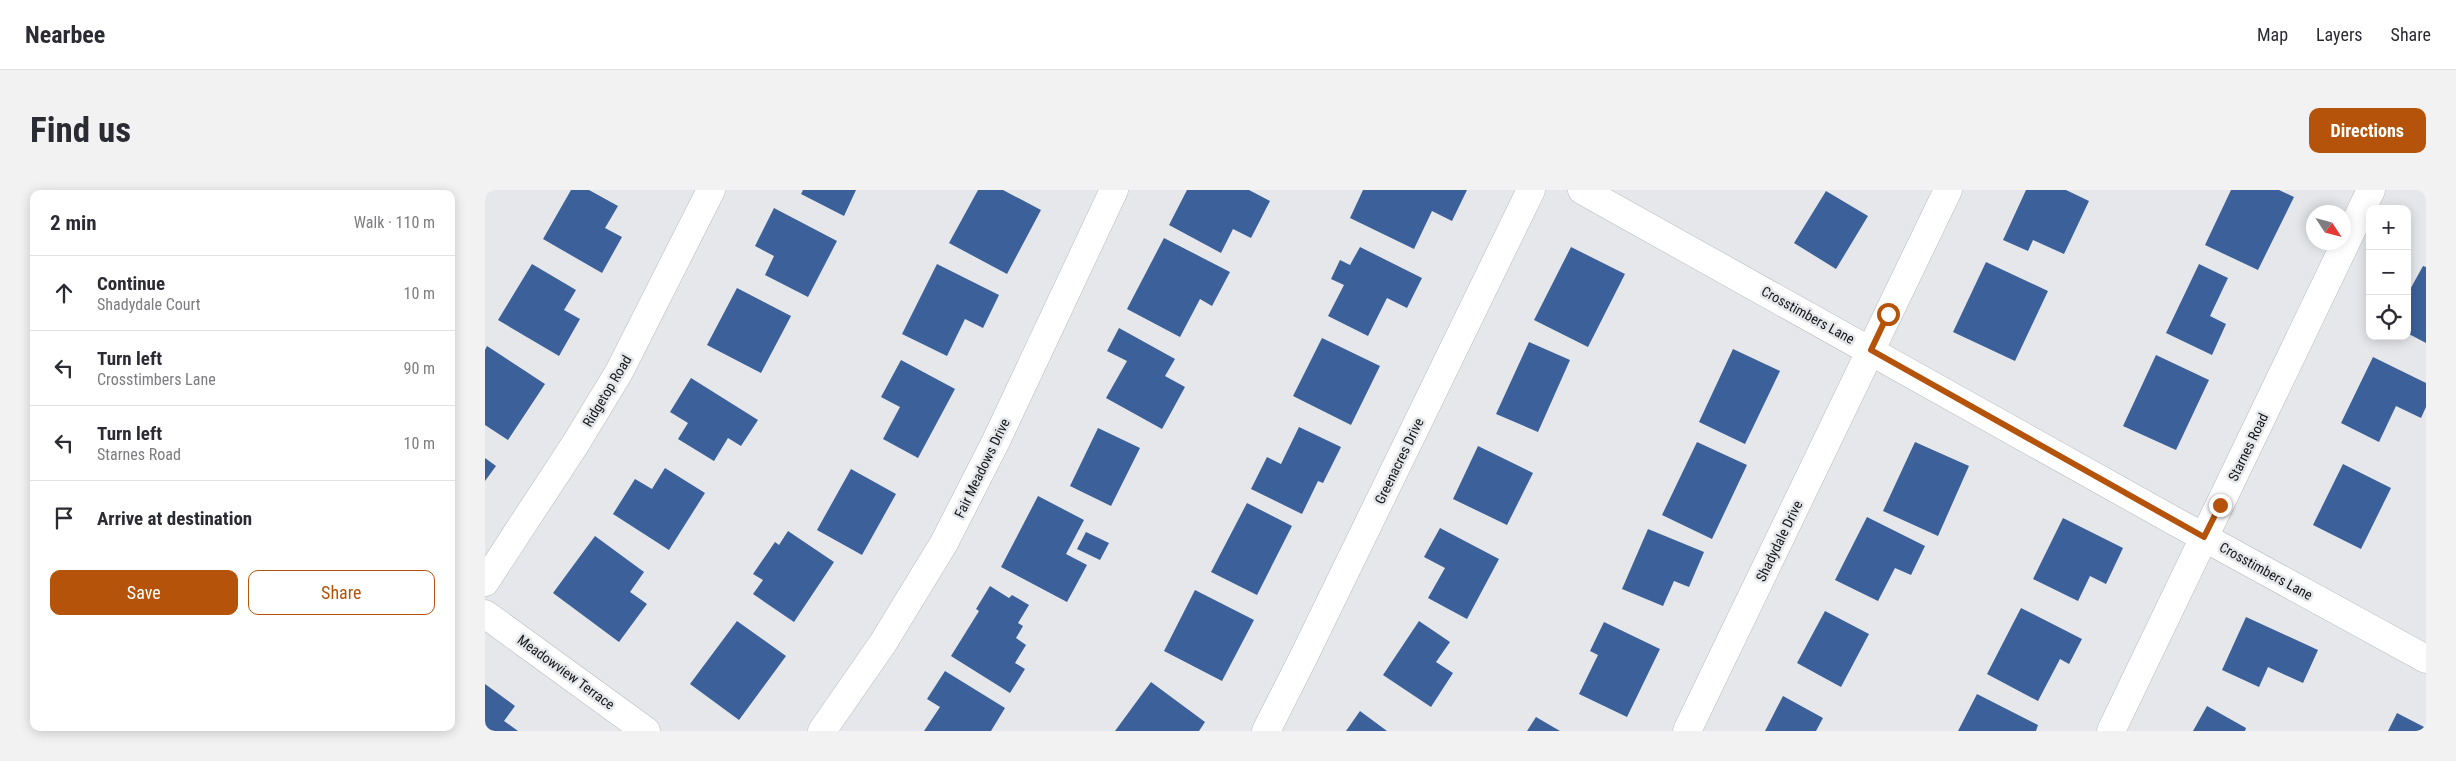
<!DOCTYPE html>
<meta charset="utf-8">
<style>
:root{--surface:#fff;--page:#f2f2f3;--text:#2b2b33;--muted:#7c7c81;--line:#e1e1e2;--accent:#b45309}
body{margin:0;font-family:"Roboto Condensed",sans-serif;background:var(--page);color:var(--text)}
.controls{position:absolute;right:15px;top:15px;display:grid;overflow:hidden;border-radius:10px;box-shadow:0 2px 12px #0003}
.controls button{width:45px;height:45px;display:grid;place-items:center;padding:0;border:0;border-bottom:1px solid var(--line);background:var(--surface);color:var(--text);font:25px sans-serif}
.compass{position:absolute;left:1821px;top:15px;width:45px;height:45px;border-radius:50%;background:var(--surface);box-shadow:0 2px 12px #0003;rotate:126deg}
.stop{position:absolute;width:15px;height:15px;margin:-11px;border:4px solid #b45309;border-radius:50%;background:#fff}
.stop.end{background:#b45309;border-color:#fff;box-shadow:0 1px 5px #0008}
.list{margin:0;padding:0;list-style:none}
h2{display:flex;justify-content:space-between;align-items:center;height:65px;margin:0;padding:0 20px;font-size:21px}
h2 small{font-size:16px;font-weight:400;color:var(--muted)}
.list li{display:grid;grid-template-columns:32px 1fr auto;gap:15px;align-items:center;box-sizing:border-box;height:75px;padding:0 20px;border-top:1px solid var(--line)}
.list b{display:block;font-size:19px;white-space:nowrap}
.list p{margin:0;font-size:16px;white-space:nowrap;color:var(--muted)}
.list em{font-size:16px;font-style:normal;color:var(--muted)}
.actions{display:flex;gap:10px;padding:15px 20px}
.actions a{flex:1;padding:11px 0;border:1px solid var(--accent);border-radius:10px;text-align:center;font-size:18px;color:var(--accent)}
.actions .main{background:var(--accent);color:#fff}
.icon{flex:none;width:28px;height:28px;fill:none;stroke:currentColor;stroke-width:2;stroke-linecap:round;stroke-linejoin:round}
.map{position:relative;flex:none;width:1941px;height:541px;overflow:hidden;border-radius:10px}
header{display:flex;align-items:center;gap:30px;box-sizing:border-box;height:70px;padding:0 25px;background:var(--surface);border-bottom:1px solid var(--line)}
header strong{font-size:24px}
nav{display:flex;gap:28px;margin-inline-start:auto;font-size:18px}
.intro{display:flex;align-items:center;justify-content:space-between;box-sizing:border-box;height:120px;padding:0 30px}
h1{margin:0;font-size:35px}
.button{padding:12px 22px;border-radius:10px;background:var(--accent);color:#fff;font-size:18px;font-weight:700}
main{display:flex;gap:30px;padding:0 30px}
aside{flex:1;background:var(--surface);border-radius:10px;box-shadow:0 2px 12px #0003}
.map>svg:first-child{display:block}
.building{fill:#3c6099}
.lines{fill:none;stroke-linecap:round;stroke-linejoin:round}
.street-casing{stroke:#b9bbbe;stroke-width:29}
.secondary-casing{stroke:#b9bbbe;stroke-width:29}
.street{stroke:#fff;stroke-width:28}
.secondary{stroke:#fff;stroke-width:28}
.route{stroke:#b45309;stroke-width:6}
.labels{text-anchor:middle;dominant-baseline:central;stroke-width:5;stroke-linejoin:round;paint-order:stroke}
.street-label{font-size:14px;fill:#161718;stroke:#e5e7ea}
</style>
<header>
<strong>Nearbee</strong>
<nav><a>Map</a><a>Layers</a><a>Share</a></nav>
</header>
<div class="intro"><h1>Find us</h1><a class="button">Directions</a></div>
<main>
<aside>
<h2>2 min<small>Walk · 110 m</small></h2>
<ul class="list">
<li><svg class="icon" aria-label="ahead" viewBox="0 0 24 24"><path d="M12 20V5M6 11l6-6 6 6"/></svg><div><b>Continue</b><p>Shadydale Court</p></div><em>10 m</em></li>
<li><svg class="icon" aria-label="left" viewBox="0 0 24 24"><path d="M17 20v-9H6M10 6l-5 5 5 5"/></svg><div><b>Turn left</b><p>Crosstimbers Lane</p></div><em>90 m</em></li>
<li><svg class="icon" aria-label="left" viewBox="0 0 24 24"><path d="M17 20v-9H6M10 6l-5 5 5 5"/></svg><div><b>Turn left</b><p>Starnes Road</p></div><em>10 m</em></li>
<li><svg class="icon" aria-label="arrive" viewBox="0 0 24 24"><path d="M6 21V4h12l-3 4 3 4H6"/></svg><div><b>Arrive at destination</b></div></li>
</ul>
<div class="actions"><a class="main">Save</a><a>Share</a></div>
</aside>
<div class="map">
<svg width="1941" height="541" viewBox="0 0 1941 541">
<rect width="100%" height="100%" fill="#e5e7ea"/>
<path class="building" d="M86,0H104L133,16L120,38L137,47L117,83L58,49Z
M318,0H371L359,26L316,4Z
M493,0H518L556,20L522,84L464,53Z
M702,0H764L785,11L766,48L748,39L736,63L684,35Z
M878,0H982L967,31L947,21L929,59L865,28Z
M1541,0H1581L1604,11L1579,64L1548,50L1543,61L1518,50Z
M1746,0H1794L1809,7L1773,80L1720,55Z
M1341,1L1383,26L1351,79L1309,53Z
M289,18L352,51L323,107L280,85L289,66L270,56Z
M679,48L745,82L727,116L715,109L695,147L642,119Z
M875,57L937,88L922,118L902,108L883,146L843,126L859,95L846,89L855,70L865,75Z
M1086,57L1140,84L1103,157L1049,130Z
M1501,72L1563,101L1530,171L1468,142Z
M47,74L91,100L79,120L95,129L74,166L13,130Z
M452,74L514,105L498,138L480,129L462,166L417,144Z
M1714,74L1743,88L1725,126L1741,134L1727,165L1681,143Z
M1938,76L1941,77V153L1922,143V105Z
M252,98L306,126L276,183L222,155Z
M634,138L690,169L680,186L700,197L677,239L621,208L642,171L622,161Z
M837,148L895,176L866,235L808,206Z
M1044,152L1085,170L1053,242L1011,224Z
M2,156L60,194L23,250L0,235V160Z
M1248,159L1295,181L1260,254L1214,232Z
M1671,165L1724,190L1691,260L1638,236Z
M1888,167L1941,193V217L1936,228L1911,216L1894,252L1856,233Z
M416,170L470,199L433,268L398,249L415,217L396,207Z
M206,188L273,230L256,256L243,248L229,271L193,249L203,233L185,222Z
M814,237L856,257L838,293L833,291L817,324L766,299L782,267L796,274Z
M613,238L655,258L626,316L585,296Z
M1212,252L1262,275L1227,349L1177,325Z
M1430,252L1484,276L1453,346L1398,321Z
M993,256L1048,283L1022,335L968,309Z
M0,268L11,276L0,291Z
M1858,274L1906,298L1876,359L1828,335Z
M180,278L220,303L184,360L128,324L150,289L167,299Z
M366,279L411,304L377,365L332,340Z
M553,306L599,330L581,364L602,375L582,412L516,377Z
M762,313L807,336L772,405L726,382Z
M1382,327L1440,356L1426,385L1410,378L1393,411L1350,390Z
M1578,328L1638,358L1621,394L1605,386L1593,411L1548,389Z
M955,338L1014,369L982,429L943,408L960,378L939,367Z
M1163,339L1219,362L1204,397L1189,391L1178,416L1137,399Z
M303,341L349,372L309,432L268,404L278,390L268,384L290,352L294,355Z
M601,342L624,353L615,370L592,359Z
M110,346L159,382L145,402L162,414L134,452L68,403Z
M505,396L524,408L527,405L544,415L533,433L538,436L531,448L541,455L530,473L540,479L525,503L466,466L494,421L491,419Z
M710,400L769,430L737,491L679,461Z
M1536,418L1597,449L1584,474L1575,469L1553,511L1502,484Z
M1340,421L1384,444L1356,497L1312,473Z
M1761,427L1833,460L1818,493L1783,477L1774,497L1737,480Z
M252,431L301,466L254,530L205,494Z
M934,431L965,452L951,472L968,483L946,517L898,485Z
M1119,432L1175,459L1142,527L1094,504L1113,465L1105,461Z
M460,481L520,518L506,541H439L455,517L442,509Z
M666,492L720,532L714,541H630Z
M0,494L30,516L19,531L33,541H0Z
M1492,504L1553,535L1551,541H1473Z
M1298,506L1338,528L1331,541H1280Z
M1722,516L1761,538L1760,541H1708Z
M875,521L902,541H861Z
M1912,523L1941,538V541H1903Z
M1051,527L1075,541H1042Z"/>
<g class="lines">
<g class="street-casing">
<path id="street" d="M1097,0L1691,332L1941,469
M0,392L91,253L134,182L226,0
M0,424L161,541
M337,541L398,453L459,353L511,251L629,0
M781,541L819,466L1046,0
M1202,541L1463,0"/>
</g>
<g class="secondary-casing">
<path id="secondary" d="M1626,541L1886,0"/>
</g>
<use href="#street" class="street"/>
<use href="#secondary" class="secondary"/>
</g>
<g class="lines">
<path class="route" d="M1403,124L1386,160L1719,347L1735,315"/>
</g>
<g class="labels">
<g class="street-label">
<text transform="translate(1323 125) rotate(29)">Crosstimbers Lane</text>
<text transform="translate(122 201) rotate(-59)">Ridgetop Road</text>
<text transform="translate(1763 257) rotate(-64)">Starnes Road</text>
<text transform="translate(914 271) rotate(-64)">Greenacres Drive</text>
<text transform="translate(497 278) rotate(-64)">Fair Meadows Drive</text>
<text transform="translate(1294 351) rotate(-64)">Shadydale Drive</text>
<text transform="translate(1781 381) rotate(29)">Crosstimbers Lane</text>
<text transform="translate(81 482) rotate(36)">Meadowview Terrace</text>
</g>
</g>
</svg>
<div class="controls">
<button>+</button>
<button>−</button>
<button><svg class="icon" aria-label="locate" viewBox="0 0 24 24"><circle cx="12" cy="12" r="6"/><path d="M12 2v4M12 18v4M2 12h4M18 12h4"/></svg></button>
</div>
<svg class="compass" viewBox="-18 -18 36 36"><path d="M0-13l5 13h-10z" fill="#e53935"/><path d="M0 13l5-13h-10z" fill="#7c7c81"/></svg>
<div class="stop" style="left:1403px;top:124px"></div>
<div class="stop end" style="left:1735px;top:315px"></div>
</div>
</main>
